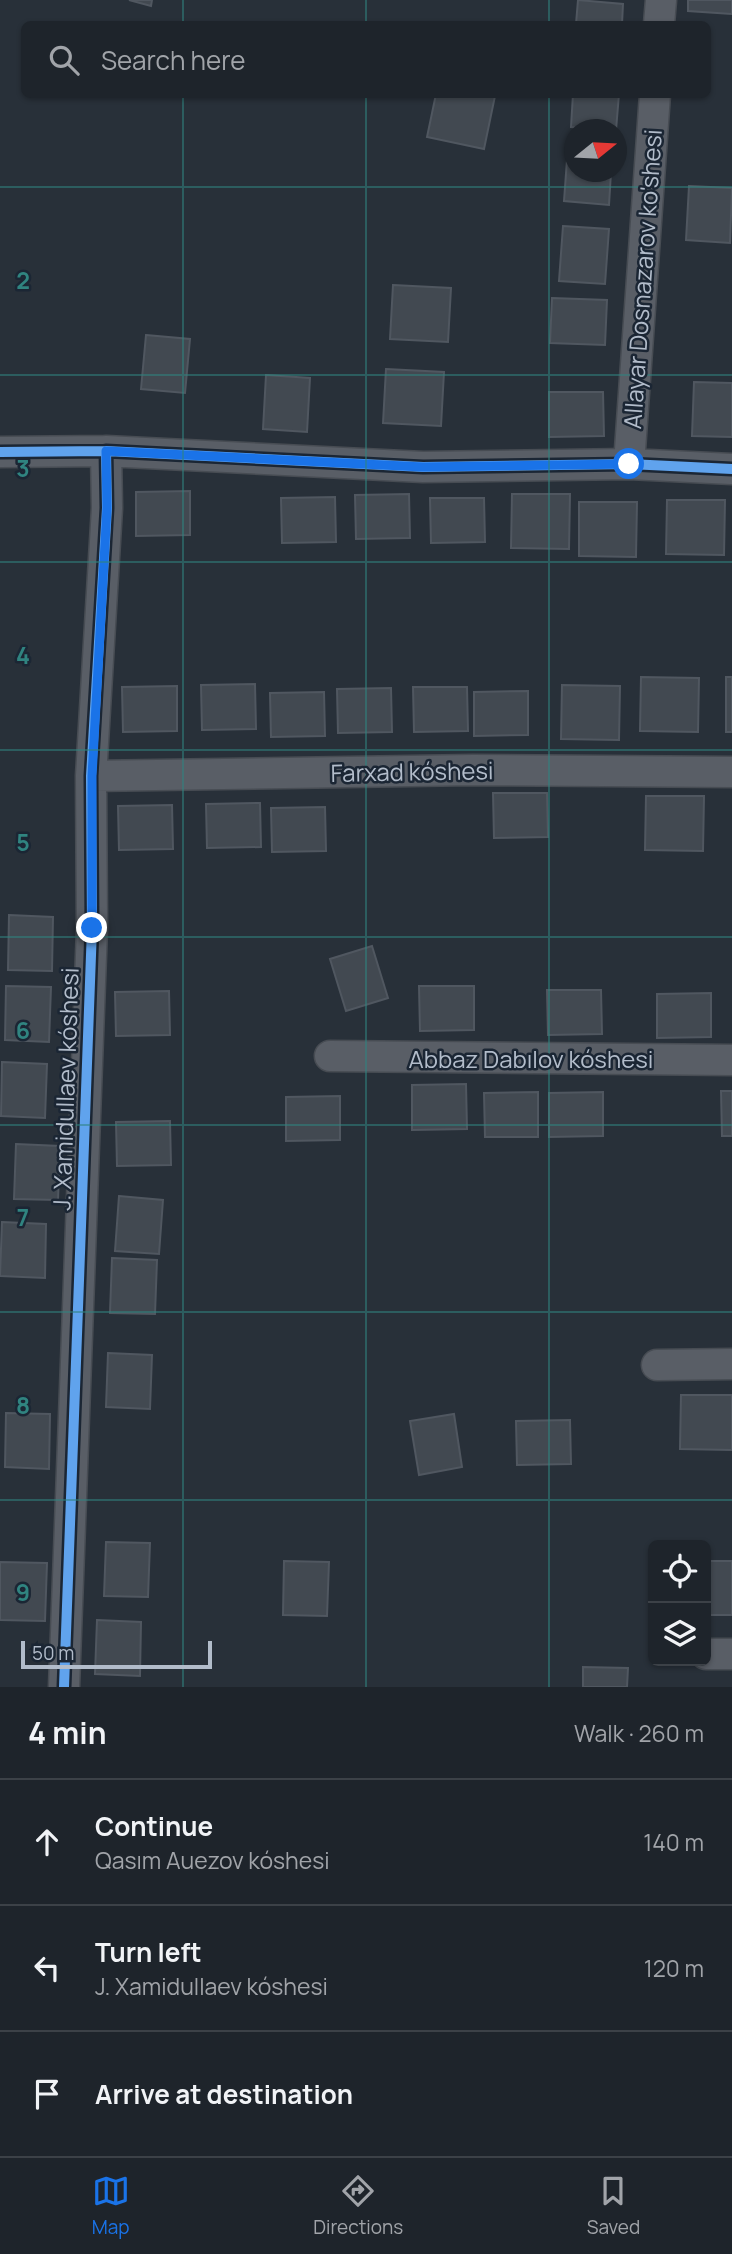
<!DOCTYPE html>
<meta charset="utf-8">
<style>
:root{--surface:#1e242b;--page:#262c33;--text:#f1f3f6;--muted:#a1a4a9;--line:#3c4147;--accent:#1a73e8}
body{margin:0;font-family:Manrope,sans-serif;background:var(--page);color:var(--text)}
.controls{position:absolute;right:21px;bottom:21px;display:grid;overflow:hidden;border-radius:10px;box-shadow:0 2px 5px #0004}
.controls button{width:63px;height:63px;display:grid;place-items:center;padding:0;border:0;border-bottom:2px solid var(--line);background:var(--surface);color:var(--text);font:35px sans-serif}
.compass{position:absolute;left:564px;top:119px;width:63px;height:63px;border-radius:50%;background:var(--surface);box-shadow:0 2px 5px #0004;rotate:72deg}
.scale{position:absolute;left:21px;bottom:18px;width:191px;box-sizing:border-box;padding-left:7px;border:4px solid #b2bcca;border-top:0;font-size:19px;line-height:24px;white-space:nowrap;color:#b2bcca;-webkit-text-stroke:5px #1b2634;paint-order:stroke}
.stop{position:absolute;width:21px;height:21px;margin:-16px;border:5px solid #1a73e8;border-radius:50%;background:#fff}
.stop.end{background:#1a73e8;border-color:#fff;box-shadow:0 2px 7px #0008}
.list{margin:0;padding:0;list-style:none}
h2{display:flex;justify-content:space-between;align-items:center;height:91px;margin:0;padding:0 28px;font-size:30px}
h2 small{font-size:23px;font-weight:400;color:var(--muted)}
.list li{display:grid;grid-template-columns:46px 1fr auto;gap:21px;align-items:center;box-sizing:border-box;height:126px;padding:0 28px;border-top:2px solid var(--line)}
.list b{display:block;font-size:26px;white-space:nowrap}
.list p{margin:0;font-size:23px;white-space:nowrap;color:var(--muted)}
.list em{font-size:23px;font-style:normal;color:var(--muted)}
.icon{flex:none;width:38px;height:38px;fill:none;stroke:currentColor;stroke-width:2;stroke-linecap:round;stroke-linejoin:round}
.map{position:relative;flex:none;width:732px;height:1687px;overflow:hidden}
.search{position:absolute;background:var(--surface);box-shadow:0 2px 5px #0004;left:21px;right:21px;top:21px;height:77px;display:flex;align-items:center;gap:18px;box-sizing:border-box;padding:0 24px;border-radius:10px;color:var(--muted);font-size:26px}
.sheet{height:469px;background:var(--surface)}
nav{display:flex;justify-content:space-around;align-items:center;box-sizing:border-box;height:98px;border-top:2px solid var(--line);background:var(--surface);font-size:19px;color:var(--muted)}
nav a{display:grid;justify-items:center;gap:4px}
nav .on{color:var(--accent)}
.map>svg:first-child{display:block}
.building{fill:#424951;stroke:#505760;stroke-width:2}
.lines{fill:none;stroke-linecap:round;stroke-linejoin:round}
.street-casing{stroke:#474c53;stroke-width:33}
.street{stroke:#595e66;stroke-width:30}
.cycleway-casing{stroke:#1b2634;stroke-width:15}
.cycleway{stroke:#60a3ed;stroke-width:10}
.route{stroke:#1a73e8;stroke-width:9}
.grid{fill:none;stroke:#308480;stroke-width:2;stroke-opacity:0.55}
.labels{text-anchor:middle;dominant-baseline:central;stroke-width:5;stroke-linejoin:round;paint-order:stroke}
.street-label{font-size:24px;fill:#b2bcca;stroke:#1b2634}
.grid-label{font-size:23px;text-anchor:middle;font-weight:bold;fill:#308480;stroke:#1b2634;stroke-width:5;stroke-linejoin:round;paint-order:stroke}
</style>
<div class="map">
<svg width="732" height="1687" viewBox="0 0 732 1687">
<rect width="100%" height="100%" fill="#283039"/>
<path class="building" d="M129,0H152L151,6Z
M578,0L623,4L622,24H576Z
M688,0H732V14L688,11Z
M436,94L495,96L484,149L427,137Z
M573,94H619L616,130L571,127Z
M568,146L574,147V172H611L609,205L564,201Z
M689,186L732,188L730,243L686,240Z
M563,226L609,229L605,284L559,281Z
M393,285L451,288L448,342L390,339Z
M552,298L607,300L605,345L550,343Z
M146,335L190,339L185,393L141,389Z
M386,369L444,372L441,426L383,423Z
M266,375L310,378L307,432L263,429Z
M694,382L732,383V437L692,436Z
M549,392H603L604,436L549,437Z
M190,491V535L136,536V492Z
M409,494L410,538L356,539L355,495Z
M512,494H570L569,549L511,548Z
M335,497L336,542L282,543L281,498Z
M430,498H484L485,542L431,543Z
M667,500H725L724,555L666,554Z
M579,502H637L636,557L579,556Z
M641,677L699,678L698,732L640,731Z
M726,677H732V732H726Z
M255,684L256,729L202,730L201,685Z
M562,685L620,686L619,740L561,739Z
M177,686V731L123,732L122,687Z
M413,687H467L468,731L414,732Z
M391,688L392,732L338,733L337,689Z
M528,691V735L474,736V692Z
M324,692L325,736L271,737L270,693Z
M493,793H547L548,837L494,838Z
M646,796H704L703,851L645,850Z
M260,803L261,847L207,848L206,804Z
M172,805L173,849L119,850L118,806Z
M325,807L326,851L272,852L271,808Z
M9,915L53,917L52,971L8,970Z
M372,946L388,998L346,1011L330,959Z
M6,986L51,987L49,1042L5,1040Z
M419,986H474V1030L420,1031Z
M547,990H601L602,1034L548,1035Z
M169,991L170,1035L116,1036L115,992Z
M711,993V1037L657,1038V994Z
M2,1062L47,1064L45,1118L1,1116Z
M466,1084L467,1129L412,1130V1085Z
M721,1091H732V1136H722Z
M538,1092V1137H485L484,1093Z
M603,1092V1136L549,1137V1093Z
M340,1096V1140L286,1141V1097Z
M170,1121L171,1165L117,1166L116,1122Z
M16,1144L60,1146L58,1200L14,1199Z
M119,1196L163,1200L159,1254L115,1251Z
M2,1222L46,1224L45,1278L0,1276Z
M112,1258L157,1260L155,1314L110,1313Z
M108,1353L152,1355L150,1409L106,1407Z
M681,1395H732V1450L680,1449Z
M6,1413L50,1414L49,1469L5,1467Z
M454,1414L462,1467L419,1475L410,1421Z
M570,1420L571,1464L517,1465L516,1421Z
M106,1542L150,1543L148,1597L104,1596Z
M284,1561L329,1562L327,1616L283,1615Z
M706,1561H732V1615H706Z
M0,1562L47,1563L45,1621L0,1620Z
M97,1620L141,1622L140,1676L95,1674Z
M583,1667L628,1668L627,1687H583Z"/>
<g class="lines">
<g class="street-casing">
<path id="street" d="M659,24L661,0
M0,452L106,451L423,467L629,464L732,469
M629,464L655,94
M91,776L473,770L732,772
M330,1056L732,1060
M657,1365L732,1364
M706,1654H732
M64,1687L92,928L91,776L107,508L106,451"/>
</g>
<use href="#street" class="street"/>
<g class="cycleway-casing">
<path id="cycleway" d="M0,452L106,451L423,467L629,464L732,469
M64,1687L92,928L91,776L107,508L106,451"/>
</g>
<use href="#cycleway" class="cycleway"/>
</g>
<g class="lines">
<path class="route" d="M92,928V776L107,508L106,451L423,467L629,464"/>
</g>
<path class="grid" d="M183,0V24M366,0V24M549,0V24M183,94V1687M366,94V1687M549,94V1687M0,187H732M0,375H732M0,562H732M0,750H732M0,937H732M0,1125H732M0,1312H732M0,1500H732"/>
<g class="labels">
<g class="street-label">
<text transform="translate(642 279) rotate(-86)">Allayar Dosnazarov ko'shesi</text>
<text transform="translate(412 771) rotate(-1)">Farxad kóshesi</text>
<text x="531" y="1058">Abbaz Dabılov kóshesi</text>
<text transform="translate(65 1089) rotate(-88)">J. Xamidullaev kóshesi</text>
</g>
</g>
<g class="grid-label">
<text x="23" y="289">2</text>
<text x="23" y="477">3</text>
<text x="23" y="664">4</text>
<text x="23" y="851">5</text>
<text x="23" y="1039">6</text>
<text x="23" y="1226">7</text>
<text x="23" y="1414">8</text>
<text x="23" y="1601">9</text>
</g>
</svg>
<div class="controls">
<button><svg class="icon" aria-label="locate" viewBox="0 0 24 24"><circle cx="12" cy="12" r="6"/><path d="M12 2v4M12 18v4M2 12h4M18 12h4"/></svg></button>
<button><svg class="icon" aria-label="layers" viewBox="0 0 24 24"><path d="M12 4l9 5-9 5-9-5zM3 14l9 5 9-5"/></svg></button>
</div>
<svg class="compass" viewBox="-18 -18 36 36"><path d="M0-13l5 13h-10z" fill="#e53935"/><path d="M0 13l5-13h-10z" fill="#a1a4a9"/></svg>
<div class="scale">50 m</div>
<div class="stop" style="left:629px;top:464px"></div>
<div class="stop end" style="left:92px;top:928px"></div>
<div class="search"><svg class="icon" aria-label="search" viewBox="0 0 24 24"><circle cx="10" cy="10" r="6"/><path d="M15 15l6 6"/></svg>Search here</div>
</div>
<section class="sheet">
<h2>4 min<small>Walk · 260 m</small></h2>
<ul class="list">
<li><svg class="icon" aria-label="ahead" viewBox="0 0 24 24"><path d="M12 20V5M6 11l6-6 6 6"/></svg><div><b>Continue</b><p>Qasım Auezov kóshesi</p></div><em>140 m</em></li>
<li><svg class="icon" aria-label="left" viewBox="0 0 24 24"><path d="M17 20v-9H6M10 6l-5 5 5 5"/></svg><div><b>Turn left</b><p>J. Xamidullaev kóshesi</p></div><em>120 m</em></li>
<li><svg class="icon" aria-label="arrive" viewBox="0 0 24 24"><path d="M6 21V4h12l-3 4 3 4H6"/></svg><div><b>Arrive at destination</b></div></li>
</ul>
</section>
<nav>
<a class="on"><svg class="icon" aria-label="map" viewBox="0 0 24 24"><path d="M3 6l6-2 6 2 6-2v14l-6 2-6-2-6 2zM9 4v14M15 6v14"/></svg>Map</a>
<a><svg class="icon" aria-label="directions" viewBox="0 0 24 24"><path d="M12 3l9 9-9 9-9-9zM9 14v-3h6M13 9l2 2-2 2"/></svg>Directions</a>
<a><svg class="icon" aria-label="saved" viewBox="0 0 24 24"><path d="M7 4h10v16l-5-4-5 4z"/></svg>Saved</a>
</nav>
